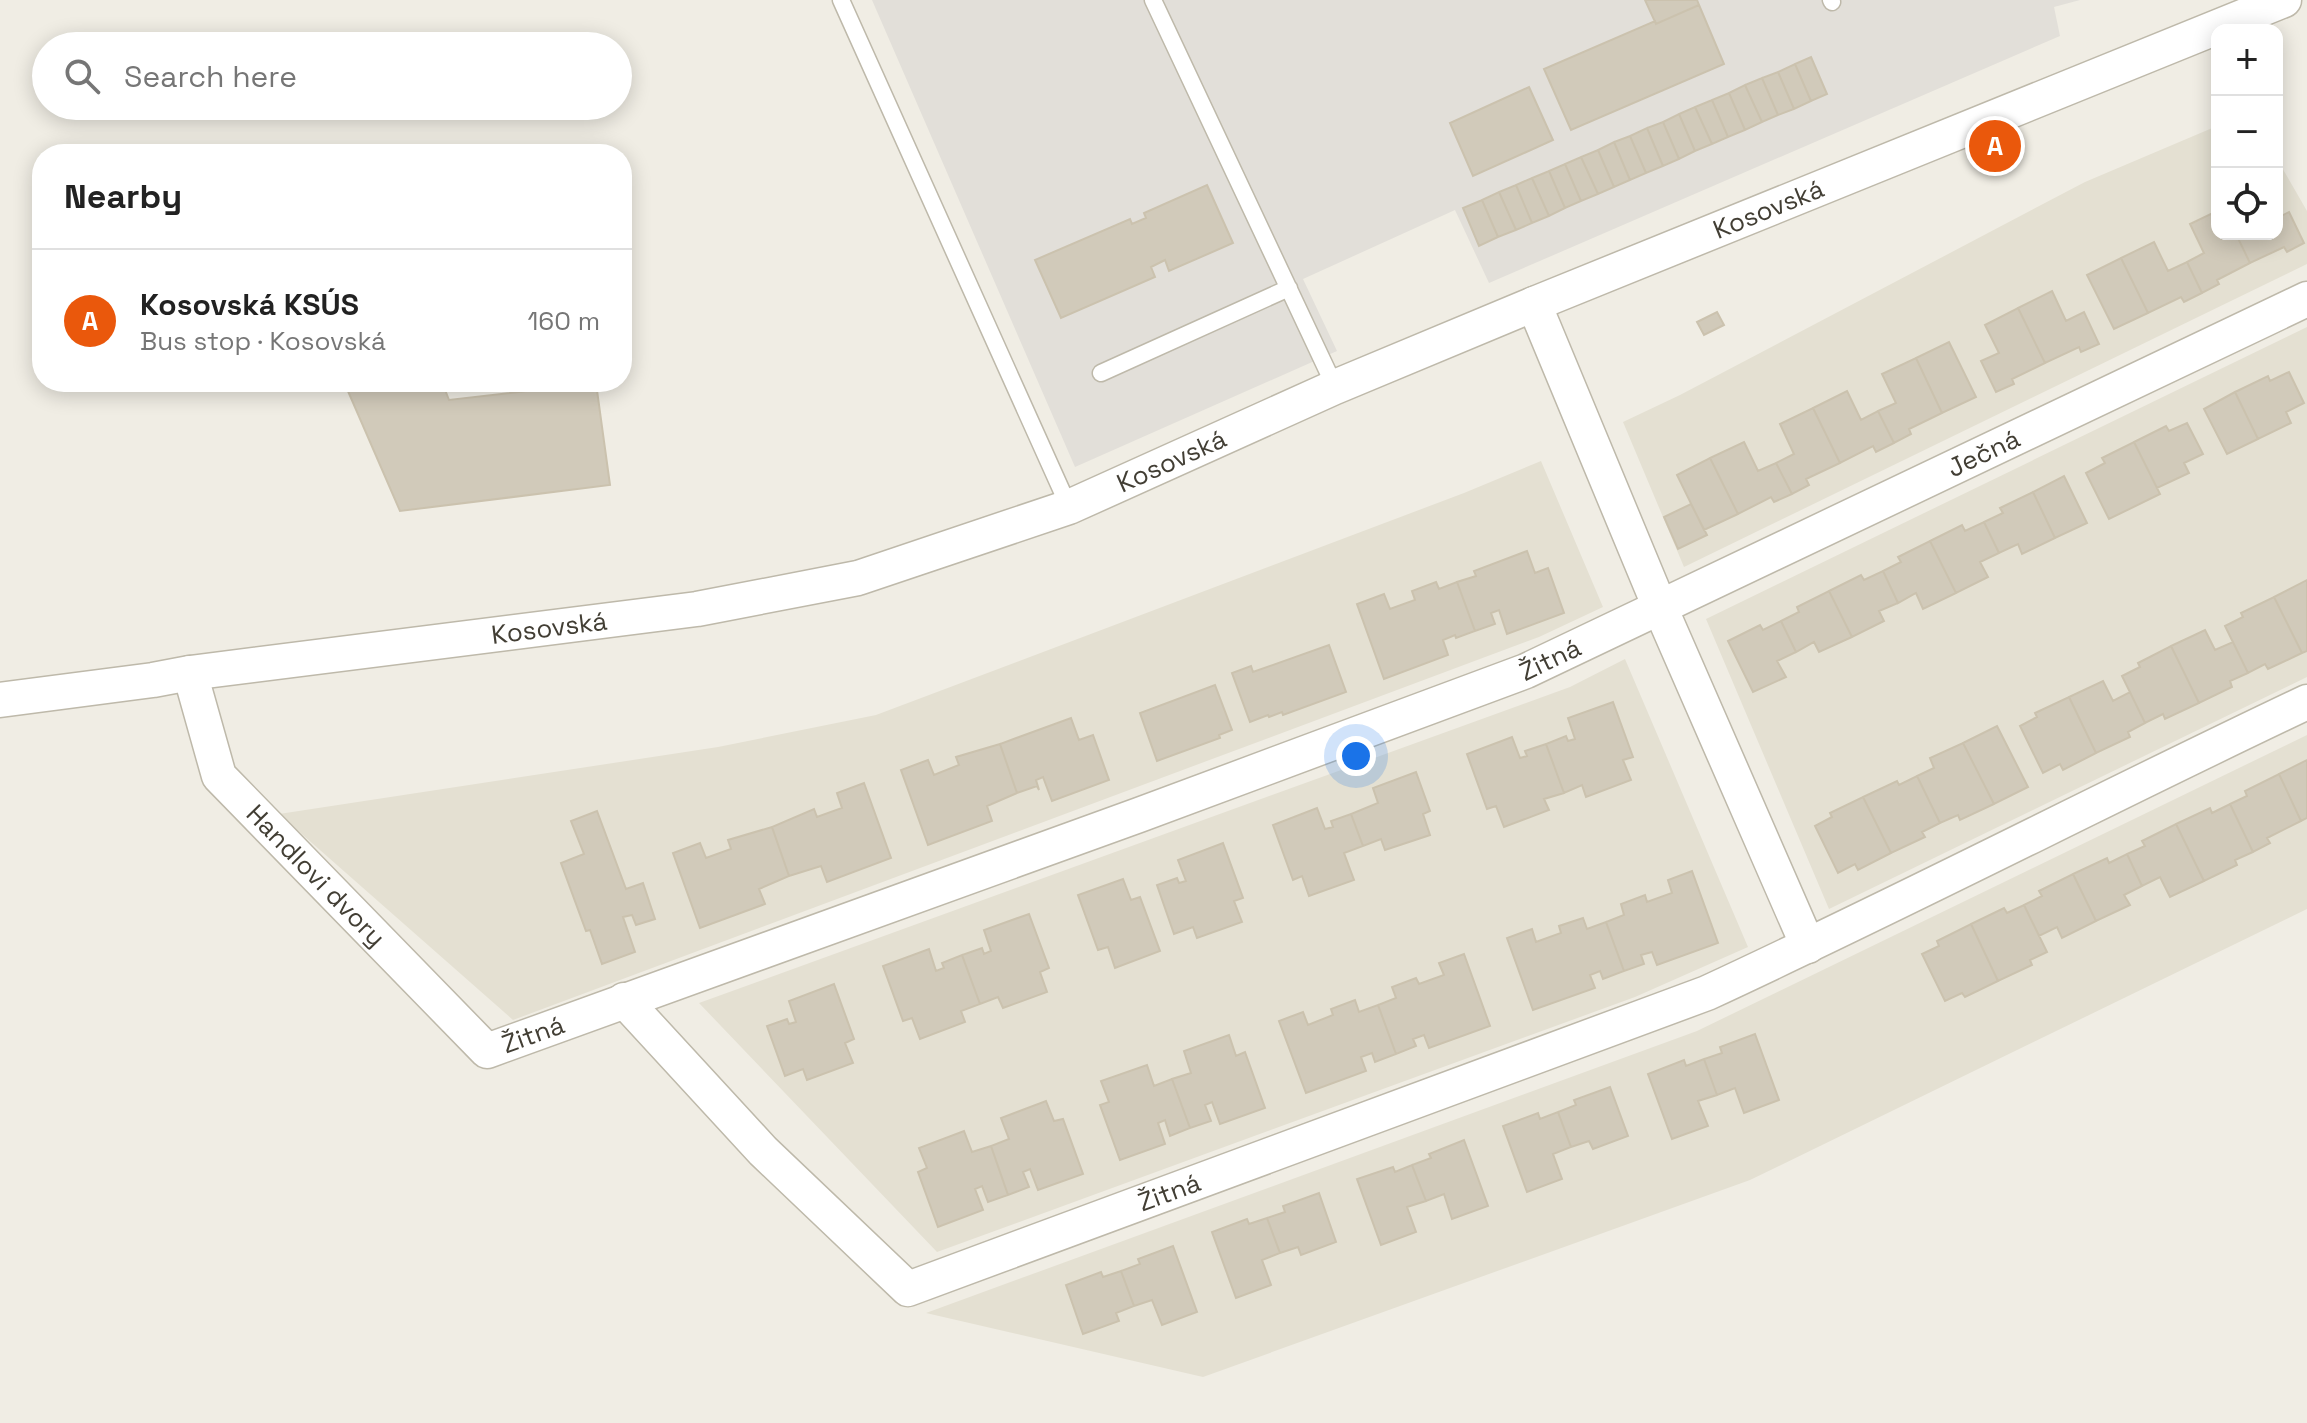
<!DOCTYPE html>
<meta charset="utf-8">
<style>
:root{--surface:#fff;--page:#f6f6f6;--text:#222;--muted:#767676;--line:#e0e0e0;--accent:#ea580c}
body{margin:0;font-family:"Space Grotesk",sans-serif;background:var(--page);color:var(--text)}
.controls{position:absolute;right:24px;top:24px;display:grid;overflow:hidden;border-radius:16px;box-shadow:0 4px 20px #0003}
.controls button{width:72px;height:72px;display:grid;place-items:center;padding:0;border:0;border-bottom:2px solid var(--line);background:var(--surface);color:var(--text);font:40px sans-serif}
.you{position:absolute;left:1356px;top:756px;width:28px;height:28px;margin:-20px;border:6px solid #fff;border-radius:50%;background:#1a73e8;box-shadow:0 0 0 12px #1a73e833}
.badge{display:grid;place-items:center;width:52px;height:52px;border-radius:50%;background:var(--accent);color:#fff;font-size:26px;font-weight:700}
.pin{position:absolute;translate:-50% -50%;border:4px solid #fff;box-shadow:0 2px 8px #0006}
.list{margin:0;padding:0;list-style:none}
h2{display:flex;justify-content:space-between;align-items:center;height:104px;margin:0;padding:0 32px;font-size:34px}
h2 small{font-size:26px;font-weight:400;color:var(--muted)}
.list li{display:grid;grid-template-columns:52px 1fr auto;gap:24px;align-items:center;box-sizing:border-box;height:144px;padding:0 32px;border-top:2px solid var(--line)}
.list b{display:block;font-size:30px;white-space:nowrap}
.list p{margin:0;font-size:26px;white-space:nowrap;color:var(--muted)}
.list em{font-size:26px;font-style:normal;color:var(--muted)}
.icon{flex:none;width:44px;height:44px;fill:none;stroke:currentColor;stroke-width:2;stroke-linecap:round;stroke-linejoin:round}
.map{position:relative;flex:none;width:2307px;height:1423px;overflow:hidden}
.search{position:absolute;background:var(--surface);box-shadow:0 4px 20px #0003;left:32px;top:32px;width:600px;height:88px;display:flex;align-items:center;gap:20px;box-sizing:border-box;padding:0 28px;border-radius:44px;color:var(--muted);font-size:30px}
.panel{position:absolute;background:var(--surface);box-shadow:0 4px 20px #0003;left:32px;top:144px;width:600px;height:248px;border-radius:32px}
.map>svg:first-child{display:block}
.residential{fill:#e4e0d2}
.industrial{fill:#e2dfd9}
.building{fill:#d1caba;stroke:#cbc2ae;stroke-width:2}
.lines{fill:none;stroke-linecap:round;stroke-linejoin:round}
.service-casing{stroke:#beb9aa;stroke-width:19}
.minor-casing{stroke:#beb9aa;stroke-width:37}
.service{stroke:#fff;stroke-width:16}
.minor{stroke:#fff;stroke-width:34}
.labels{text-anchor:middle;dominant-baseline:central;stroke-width:6;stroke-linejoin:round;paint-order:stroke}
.street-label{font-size:26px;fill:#423e34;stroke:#fff}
</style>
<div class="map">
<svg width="2307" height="1423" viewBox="0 0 2307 1423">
<rect width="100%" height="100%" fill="#f0ede4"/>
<path class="residential" d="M2217,126V234H2277V159L2307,211V264L1684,567L1623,422L1680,395L2085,182Z
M2307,327V677L1829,909L1706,619Z
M1541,461L1603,607L1539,637L513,1020L279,814L718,747L876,715L1464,493Z
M1625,659L1748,947L1635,997L937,1252L699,1003L1570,687Z
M2307,735V909L1750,1180L1203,1377L926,1313L1697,1031Z"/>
<path class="industrial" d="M872,0H2080L2054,7L2060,36L1489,283L1455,210L1303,279L1337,351L1075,467Z"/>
<path class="building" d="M1645,0H1697L1699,5L1656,24Z
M1699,5L1724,64L1571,130L1544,69L1655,21L1656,24Z
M1811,57L1827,94L1811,101L1795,64Z
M1795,64L1811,101L1794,109L1778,72Z
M1778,72L1794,109L1778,115L1762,78Z
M1762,78L1778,115L1762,122L1745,85Z
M1745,85L1762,122L1745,130L1729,93Z
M1529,87L1553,140L1473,176L1450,123Z
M1729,93L1745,130L1728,137L1712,100Z
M1712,100L1728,137L1712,144L1695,107Z
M1695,107L1712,144L1695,151L1679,114Z
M1679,114L1695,151L1679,159L1663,122Z
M1663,122L1679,159L1663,166L1647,128Z
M1647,128L1663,166L1646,173L1630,136Z
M1630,136L1646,173L1630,180L1614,142Z
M1614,142L1630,180L1614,187L1598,150Z
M1598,150L1614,187L1598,194L1581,157Z
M1581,157L1598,194L1581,201L1565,164Z
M1565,164L1581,201L1565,208L1549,171Z
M1549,171L1565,208L1549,216L1532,178Z
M1532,178L1549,216L1532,223L1516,185Z
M1207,185L1233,243L1169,271L1165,260L1151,267L1155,277L1061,318L1035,260L1130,219L1132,224L1146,218L1144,213Z
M1516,185L1532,223L1516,230L1499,192Z
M1499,192L1516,230L1498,237L1482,200Z
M1482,200L1498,237L1479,246L1463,208Z
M2217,211V234H2236L2250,263L2217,280L2219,284L2202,293L2187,262L2204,253L2190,224Z
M2289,212L2304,243L2287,252L2284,247L2250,263L2236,234H2277V218Z
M2154,242L2168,271L2187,262L2202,293L2184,302L2181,297L2148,313L2121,258Z
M2121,258L2148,313L2114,329L2087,275Z
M2052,291L2066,321L2084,312L2099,344L2081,352L2079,347L2045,363L2018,308Z
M2018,308L2045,363L2012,379L2014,384L1996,392L1981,361L1999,353L1985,325Z
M1717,312L1724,325L1704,335L1697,322Z
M1949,342L1976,397L1942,413L1916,358Z
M1916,358L1942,413L1909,429L1911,434L1894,443L1878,411L1896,403L1882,374Z
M2289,372L2304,403L2286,412L2291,423L2258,439L2235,392L2268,376L2270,381Z
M344,382H442L449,400L596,383L610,485L400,511Z
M1847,391L1861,420L1878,411L1894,443L1876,452L1873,446L1840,463L1813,408Z
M2235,392L2258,439L2227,454L2204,409Z
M1813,408L1840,463L1806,479L1809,485L1792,494L1776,463L1794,454L1780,424Z
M2187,423L2203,454L2184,463L2189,473L2157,488L2134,442L2166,426L2169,431Z
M1744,442L1758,471L1776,463L1792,494L1774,502L1771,497L1738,514L1710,458Z
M2134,442L2160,494L2109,519L2086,473L2105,463L2102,458Z
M1710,458L1738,514L1704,530L1677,475Z
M2064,476L2087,523L2055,538L2033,492Z
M2033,492L2055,538L2022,554L2018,544L1999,553L1984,522L2003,513L2000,508Z
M1691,504L1707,535L1678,549L1664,517Z
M1984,522L1999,553L1980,562L1988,577L1956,593L1930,541L1962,525L1965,531Z
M1930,541L1956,593L1923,609L1916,593L1898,603L1883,571L1901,562L1898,557Z
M1527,551L1535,573L1548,568L1564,613L1507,634L1499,610L1491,613L1495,624L1475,631L1457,582L1476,576L1474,571Z
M1883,571L1898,603L1879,611L1884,621L1852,637L1829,591L1861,575L1864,580Z
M2307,580V651L2302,653L2274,597Z
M1436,582L1439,589L1457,582L1475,631L1456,638L1455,635L1443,640L1448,655L1384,679L1357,604L1384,594L1390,609L1415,600L1412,591Z
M1829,591L1852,637L1819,652L1814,642L1796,652L1781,621L1799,612L1797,607Z
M2274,597L2302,653L2268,669L2265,664L2248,673L2225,626L2243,617L2241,613Z
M1781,621L1796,652L1777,661L1786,677L1753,692L1728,641L1760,625L1763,630Z
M2205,630L2215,650L2233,642L2248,673L2230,681L2232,687L2199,703L2171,646Z
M1329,645L1346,692L1283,715L1282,712L1269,717L1268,715L1250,722L1232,673L1251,666L1253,672Z
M2171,646L2199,703L2165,719L2163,714L2145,723L2122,676L2140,667L2138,663Z
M2103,681L2113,701L2130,692L2145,723L2128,732L2130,737L2096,753L2069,697Z
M1215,685L1232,730L1219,735L1220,738L1157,761L1140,713Z
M2069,697L2096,753L2063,770L2060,764L2043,773L2020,726L2037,717L2035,713Z
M1613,702L1633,757L1623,760L1631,780L1586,797L1582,785L1564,793L1546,744L1566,736L1568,741L1575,739L1568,718Z
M1071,718L1079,740L1093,735L1109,780L1052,801L1043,777L1036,780L1039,790L1037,786L1017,793L1000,744Z
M1997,726L2028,787L1994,804L1963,743Z
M1512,737L1520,758L1527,756L1525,751L1546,744L1564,793L1544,799L1549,810L1504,827L1496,806L1487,809L1467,754Z
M1963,743L1994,804L1960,820L1958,815L1940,823L1917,776L1934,768L1930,758Z
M1000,744L1017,793L987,806L992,821L928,845L901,770L928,760L934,775L959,765L956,757Z
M2307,760V818L2301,821L2279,774Z
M1416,772L1430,811L1423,814L1430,835L1385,850L1381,839L1363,846L1351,814L1378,803L1373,788Z
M2279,774L2301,821L2267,838L2270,843L2253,852L2230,804L2247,796L2245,791Z
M1917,776L1940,823L1922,832L1925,837L1891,853L1863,797L1897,781L1899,785Z
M864,783L891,858L827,882L821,866L789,876L772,827L814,809L817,817L842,808L837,793Z
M1863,797L1891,853L1858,870L1855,864L1838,873L1815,826L1832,817L1830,813Z
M2230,804L2253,852L2235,860L2237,865L2204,881L2176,824L2210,808L2212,813Z
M1317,808L1325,829L1333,827L1331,821L1351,814L1363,846L1344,853L1354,880L1309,896L1302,876L1293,880L1273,825Z
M597,811L626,889L643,883L655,919L636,925L632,915L623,917L635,952L602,964L590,930L586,931L561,863L584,854L571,821Z
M2176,824L2204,881L2170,897L2160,877L2142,886L2127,854L2145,846L2142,841Z
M772,827L789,876L759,889L765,904L700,928L673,853L700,843L706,858L731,849L728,840Z
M1223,843L1243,898L1234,901L1242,922L1197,938L1193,927L1174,934L1157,885L1177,878L1179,883L1186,881L1178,860Z
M2127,854L2142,886L2124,895L2130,905L2096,921L2073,874L2107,858L2109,863Z
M1692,871L1718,943L1657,965L1652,952L1641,955L1644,964L1624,971L1606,922L1624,915L1621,904L1645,895L1647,902L1672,893L1668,880Z
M2073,874L2096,921L2062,938L2057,927L2039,936L2024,905L2042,896L2039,891Z
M1123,879L1131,900L1140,897L1160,951L1115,968L1108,947L1098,950L1078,895Z
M2024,905L2047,952L2030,960L2032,965L1998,981L1971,924L2004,908L2007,913Z
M1029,914L1049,968L1040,972L1047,992L1003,1008L998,997L980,1004L962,955L982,948L984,954L991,951L984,930Z
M1583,918L1587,929L1606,922L1624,971L1603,979L1600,971L1590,975L1595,988L1533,1010L1507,938L1532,929L1536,942L1561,933L1559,926Z
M1971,924L1998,981L1965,997L1962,993L1945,1001L1922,954L1939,946L1937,941Z
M929,949L936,971L944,968L942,963L962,955L980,1004L961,1011L965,1022L920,1039L912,1018L903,1021L883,966Z
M1464,954L1490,1026L1429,1048L1424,1035L1413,1039L1416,1046L1396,1054L1378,1005L1396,998L1392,987L1416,978L1419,984L1444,975L1439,963Z
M834,984L854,1039L845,1043L853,1063L807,1080L803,1069L785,1076L767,1026L787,1019L789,1024L796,1022L789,1001Z
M1355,1000L1359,1012L1378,1005L1396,1054L1375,1062L1372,1053L1361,1057L1366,1071L1306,1093L1279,1021L1303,1012L1308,1025L1333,1015L1331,1009Z
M1755,1034L1779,1100L1744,1113L1735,1088L1717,1095L1704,1059L1722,1053L1720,1047Z
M1229,1035L1236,1056L1245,1052L1265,1108L1220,1124L1212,1102L1205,1105L1211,1121L1190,1128L1172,1079L1191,1073L1184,1051Z
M1704,1059L1717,1095L1698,1101L1708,1126L1672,1139L1648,1074L1684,1060L1686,1066Z
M1147,1065L1154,1086L1172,1079L1190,1128L1170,1136L1165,1120L1158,1123L1165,1144L1120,1160L1100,1105L1109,1102L1101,1081Z
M1610,1087L1628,1136L1593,1149L1589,1141L1571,1147L1558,1112L1576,1105L1574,1100Z
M1046,1101L1054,1121L1063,1119L1083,1174L1038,1190L1030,1169L1023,1172L1029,1187L1008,1195L991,1146L1009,1139L1001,1118Z
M1558,1112L1571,1147L1553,1154L1562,1179L1527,1192L1503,1126L1538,1113L1540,1119Z
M964,1131L972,1152L991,1146L1008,1195L988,1202L982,1186L975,1189L983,1210L938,1227L918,1172L927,1168L919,1148Z
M1464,1140L1488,1206L1452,1219L1444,1194L1426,1201L1412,1165L1431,1158L1429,1154Z
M1412,1165L1426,1201L1407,1207L1416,1232L1381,1245L1357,1179L1393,1167L1395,1172Z
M1319,1193L1336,1242L1301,1255L1298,1247L1280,1253L1267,1218L1285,1212L1283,1206Z
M1267,1218L1280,1253L1262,1260L1271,1285L1236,1298L1212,1232L1247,1219L1249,1224Z
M1173,1246L1197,1312L1162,1325L1152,1300L1134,1306L1121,1271L1140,1264L1138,1259Z
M1121,1271L1134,1306L1116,1313L1119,1321L1083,1334L1066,1285L1101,1272L1103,1277Z"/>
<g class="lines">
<g class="service-casing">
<path id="service" d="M841,0L1069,507
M1153,0L1335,387
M1831,0L1832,2
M1101,373L1289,288"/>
</g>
<g class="minor-casing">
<g id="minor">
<path d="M1534,304L1659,605L1808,946"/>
<path id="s1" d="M190,673L219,776L487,1051L1139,815L1526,671L2307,299"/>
<path id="s2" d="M0,700L153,680L190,673L697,609L858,578L1069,507L1335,387L1534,304L2284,0"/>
<path id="s3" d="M624,1000L763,1151L908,1289L1707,993C1908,900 2106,797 2307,702"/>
</g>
</g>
<use href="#service" class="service"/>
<use href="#minor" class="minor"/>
</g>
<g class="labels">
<g class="street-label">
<text stroke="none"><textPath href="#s2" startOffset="1850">Kosovská</textPath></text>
<text stroke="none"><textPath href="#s1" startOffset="2104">Ječná</textPath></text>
<text stroke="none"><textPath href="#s2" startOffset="1202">Kosovská</textPath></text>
<text stroke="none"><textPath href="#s2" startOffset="554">Kosovská</textPath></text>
<text stroke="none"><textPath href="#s1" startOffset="1624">Žitná</textPath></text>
<text stroke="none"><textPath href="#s1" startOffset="246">Handlovi dvory</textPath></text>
<text stroke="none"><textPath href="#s1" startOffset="540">Žitná</textPath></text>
<text stroke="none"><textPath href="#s3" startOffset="684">Žitná</textPath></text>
</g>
</g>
</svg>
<div class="controls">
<button>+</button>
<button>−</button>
<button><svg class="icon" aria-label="locate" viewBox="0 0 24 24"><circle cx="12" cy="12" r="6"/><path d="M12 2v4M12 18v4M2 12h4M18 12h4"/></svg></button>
</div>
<div class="you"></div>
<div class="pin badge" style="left:1995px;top:146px">A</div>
<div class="search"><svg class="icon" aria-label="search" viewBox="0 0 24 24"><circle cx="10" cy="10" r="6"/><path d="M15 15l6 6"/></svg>Search here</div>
<section class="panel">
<h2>Nearby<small></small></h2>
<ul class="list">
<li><span class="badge">A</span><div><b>Kosovská KSÚS</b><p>Bus stop · Kosovská</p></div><em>160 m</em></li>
</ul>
</section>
</div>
